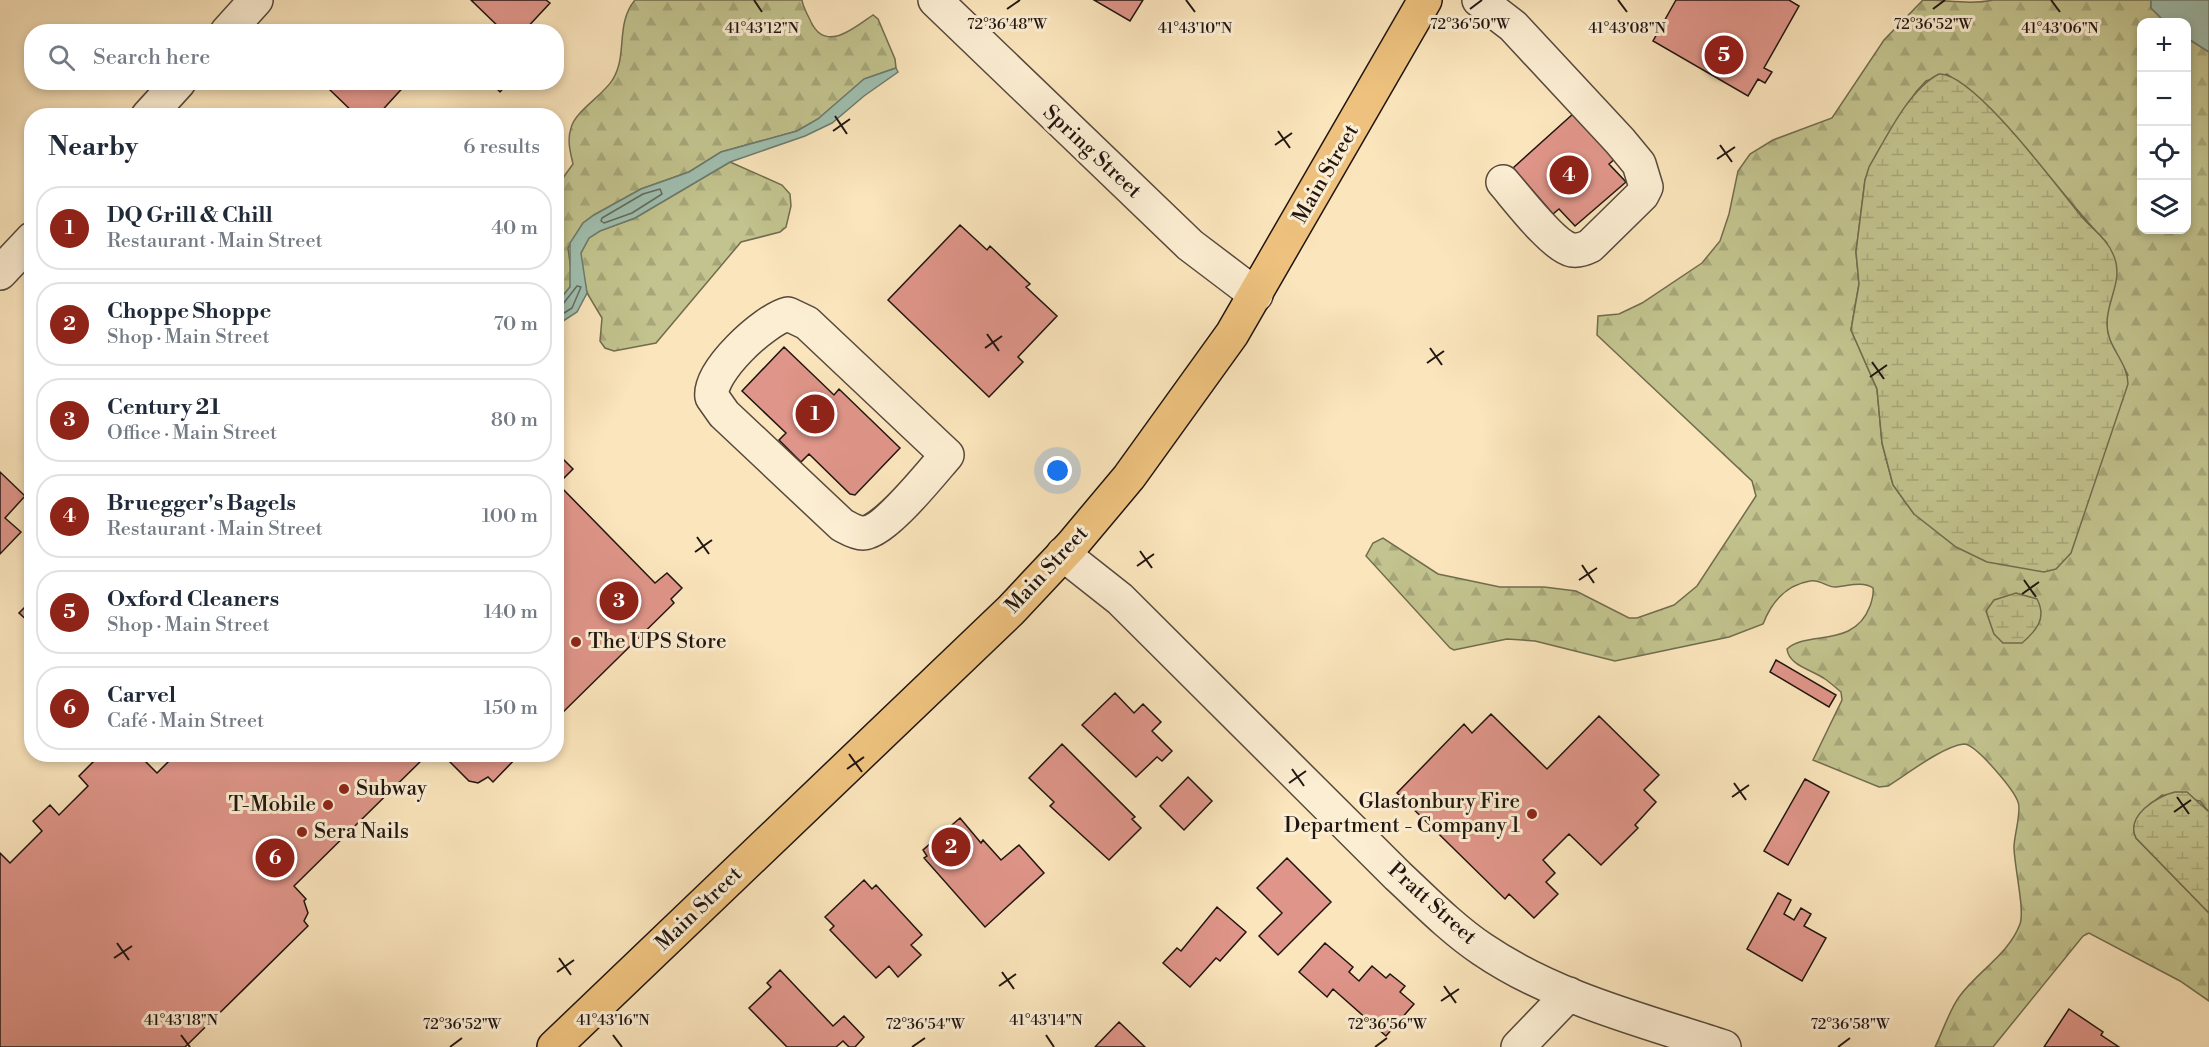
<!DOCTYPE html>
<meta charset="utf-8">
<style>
:root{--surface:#fff;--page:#f6f6f7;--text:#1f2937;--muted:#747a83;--line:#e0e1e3;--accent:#8f2418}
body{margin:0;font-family:"Libre Bodoni",serif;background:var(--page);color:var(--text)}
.controls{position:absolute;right:18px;top:18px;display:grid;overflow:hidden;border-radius:12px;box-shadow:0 3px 9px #0003}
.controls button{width:54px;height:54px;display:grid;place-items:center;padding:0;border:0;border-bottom:2px solid var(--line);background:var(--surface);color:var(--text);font:30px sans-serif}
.you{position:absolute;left:1058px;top:471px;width:21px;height:21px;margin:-15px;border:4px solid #fff;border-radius:50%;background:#1a73e8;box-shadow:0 0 0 9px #1a73e833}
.badge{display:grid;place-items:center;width:39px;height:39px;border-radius:50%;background:var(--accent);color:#fff;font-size:20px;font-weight:700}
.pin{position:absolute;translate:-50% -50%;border:3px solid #fff;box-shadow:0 2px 6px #0006}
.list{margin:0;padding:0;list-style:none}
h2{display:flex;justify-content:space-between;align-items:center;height:78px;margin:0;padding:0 24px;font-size:26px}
h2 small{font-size:20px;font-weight:400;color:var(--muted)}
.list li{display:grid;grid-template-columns:39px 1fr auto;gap:18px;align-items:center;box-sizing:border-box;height:84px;margin:0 12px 12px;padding:0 12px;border:2px solid var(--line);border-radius:24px}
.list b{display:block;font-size:22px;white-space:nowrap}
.list p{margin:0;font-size:20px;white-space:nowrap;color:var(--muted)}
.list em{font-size:20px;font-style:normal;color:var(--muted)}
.icon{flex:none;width:33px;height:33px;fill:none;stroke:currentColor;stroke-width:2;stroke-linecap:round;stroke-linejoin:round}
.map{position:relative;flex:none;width:2209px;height:1047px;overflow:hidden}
.search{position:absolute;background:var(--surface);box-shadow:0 3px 9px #0003;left:24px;top:24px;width:540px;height:66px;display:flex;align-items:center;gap:15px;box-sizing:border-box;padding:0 21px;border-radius:24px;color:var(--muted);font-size:22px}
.panel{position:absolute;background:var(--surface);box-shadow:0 3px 9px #0003;left:24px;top:108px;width:540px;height:654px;border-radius:24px}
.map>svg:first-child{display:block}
.forest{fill:url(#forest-firs);stroke:#716c4f;stroke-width:1.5;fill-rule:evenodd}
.wetland{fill:url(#wetland-marsh);stroke:#716c4f;stroke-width:1.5}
.water{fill:#9fbfaf;stroke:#6c7b6f;stroke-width:1.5}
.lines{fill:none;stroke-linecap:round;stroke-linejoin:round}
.shore{stroke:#606a60;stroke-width:1.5}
.building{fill:#df9589;stroke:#201510;stroke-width:1.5}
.minor-casing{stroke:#57493b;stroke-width:36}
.major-casing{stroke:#201510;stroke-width:36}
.minor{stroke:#fceed3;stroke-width:33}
.major{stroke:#eec27e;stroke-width:33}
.ticks{fill:none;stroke:#201510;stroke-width:2}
.poi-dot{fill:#8f2418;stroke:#fceed3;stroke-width:2}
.labels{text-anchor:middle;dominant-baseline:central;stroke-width:6;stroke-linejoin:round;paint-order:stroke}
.street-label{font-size:21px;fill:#201510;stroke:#fceed3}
.poi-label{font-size:21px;fill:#201510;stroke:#fceed3;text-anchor:start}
.ticks-label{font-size:15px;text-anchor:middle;fill:#201510;stroke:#fceed3;stroke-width:6;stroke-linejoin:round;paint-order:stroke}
</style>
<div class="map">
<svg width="2209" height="1047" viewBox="0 0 2209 1047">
<defs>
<pattern id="forest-firs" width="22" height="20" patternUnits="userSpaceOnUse" patternTransform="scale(1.5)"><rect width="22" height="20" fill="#c2c38e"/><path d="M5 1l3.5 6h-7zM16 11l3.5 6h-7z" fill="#a6a779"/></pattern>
<pattern id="wetland-marsh" width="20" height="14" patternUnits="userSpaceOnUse" patternTransform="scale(1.5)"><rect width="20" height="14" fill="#c2c38e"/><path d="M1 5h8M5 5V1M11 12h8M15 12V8" fill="none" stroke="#a6a779"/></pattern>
</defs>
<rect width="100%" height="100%" fill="#fbe5bc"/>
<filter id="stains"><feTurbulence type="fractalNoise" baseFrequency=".00333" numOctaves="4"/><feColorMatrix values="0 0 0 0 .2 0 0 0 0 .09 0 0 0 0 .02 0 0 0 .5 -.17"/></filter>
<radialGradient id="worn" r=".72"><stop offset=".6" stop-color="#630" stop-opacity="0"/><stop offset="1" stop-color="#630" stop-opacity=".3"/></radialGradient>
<path class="forest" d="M635,0H802C803,8 808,15 811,22C826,53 854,28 873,15L878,19L895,59L896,68L865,79L818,119L797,131L721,152L689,172L641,189L594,215L583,223L568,248L572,278L570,287L557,303V186L573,164C570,151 567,140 571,128C575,111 604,95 613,79C628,54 615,24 635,0Z
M1923,0C1946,0 1971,5 1993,0H2151V8L2165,22H2142V230H2186L2187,38L2209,52V812L2200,801L2162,795C2149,806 2127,819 2136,838L2209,913V1001L2180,981L2089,933L2083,936L1993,1047H1935C1943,1031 1949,1011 1959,997C1977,972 2009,954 2020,924C2025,910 2014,865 2014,847C2014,836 2022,810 2018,802C2014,790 1976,744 1964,744C1943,746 1906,775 1888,786L1879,787L1813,760L1842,700L1841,692C1836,688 1831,683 1825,679C1813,670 1789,666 1787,649C1807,630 1854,649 1870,606C1872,600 1874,595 1873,588C1863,581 1848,586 1836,587C1828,588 1820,579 1810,581C1786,585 1771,603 1763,624L1729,637L1615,661L1535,641L1507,639L1454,650L1450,648L1366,556L1373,543L1383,538L1438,574L1500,587H1544L1576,591L1629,618H1637L1674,605L1697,586L1756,496L1752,481L1597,335L1598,316L1619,314L1642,303L1702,263L1720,241L1729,214L1738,171L1750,154L1773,140L1832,118L1884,40ZM1947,74C2012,119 2053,187 2107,243V328L2109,340L2128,375L1914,514L1893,485L1882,443L1877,389L1851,330L1859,284L1856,252L1865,180L1876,155L1916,92L1926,81Z
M730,162L782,185L790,194L791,206L786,227L780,232L741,242L656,343L614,351L605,348L600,341L602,318L587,293L581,263V253L589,238L599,231L635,218Z"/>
<path class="wetland" d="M1939,74C1973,72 2058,188 2081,216C2092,229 2107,239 2113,254C2125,280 2106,300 2107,325C2107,347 2128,362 2128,384L2071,553L2056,569L2044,572L1987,562L1956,547L1914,514L1893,485L1882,443L1877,389L1851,330L1859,284L1856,252L1865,180L1869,167C1886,138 1909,89 1939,74Z
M2016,593L2037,599C2047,618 2037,630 2022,643H2003L1994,634L1986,611L1994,600Z
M2175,792H2187L2209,812V913L2136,838C2125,816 2157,796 2175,792Z"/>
<path class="water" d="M2151,0H2209V52L2187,38L2186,22H2165L2151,8Z
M896,68L898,72L864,96L832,123L805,136L730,162L635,218L600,231L589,238L581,253L587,293L577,312L557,325V303L570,287V243L583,223L594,215L641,189L689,172L721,152L797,131L818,119L864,79Z"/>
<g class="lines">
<path class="shore" d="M660,189L662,194L632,213L604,223L601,221L602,218L643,194Z
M556,306L563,304L577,286L581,287L572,308L556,318"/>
</g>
<path class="building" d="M471,0H546L550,3L523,32H504Z
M1094,0H1143L1130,21Z
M1676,0H1789L1799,6L1764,68L1772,72L1765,83L1758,79L1748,96L1653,41Z
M337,82H408L377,116H357L330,90Z
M490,82H509L500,92Z
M1574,113L1616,158L1609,164L1626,182L1575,226L1559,209L1553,214L1513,168Z
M960,225L987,250L990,246L1030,284L1026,287L1057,316L1018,357L1023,362L989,397L888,300Z
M784,347L834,395L839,389L900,448L855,495L850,494L809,454L801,462L779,440L786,433L742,391Z
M556,452L573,469L558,484L655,583L667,573L682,588L671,599L674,603L556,719Z
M0,472L25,496L5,518L21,532L0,554Z
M32,600V622L30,623L19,613Z
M1776,660L1836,695L1829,707L1770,672Z
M1115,693L1134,713L1143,704L1161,722L1152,731L1172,751L1162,761L1157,757L1136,777L1082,725Z
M1491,714L1547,769L1599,716L1659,775L1644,790L1656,802L1635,825L1638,828L1601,865L1569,834L1543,860L1555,873L1546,882L1558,894L1534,918L1509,894L1505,899L1397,793L1464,724L1472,733Z
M1062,744L1135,817L1132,819L1141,828L1109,860L1050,806L1054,802L1029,778Z
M101,754H138L157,773L176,754H428L294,886L306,899L304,901L308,913L304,921L308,926L185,1047H0V853L10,863L42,831L33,821L50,805L59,815L88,786L79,776Z
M442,754H520L493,782L488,777L478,783L469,781Z
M1188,777L1212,801L1184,830L1160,806Z
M1805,779L1829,792L1788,865L1764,851Z
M960,818L981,843L983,840L1001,860L1019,845L1044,873L985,927L924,858L927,856L923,850Z
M1287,858L1331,902L1278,955L1259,936L1282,913L1257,888Z
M864,880L872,889L876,885L922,935L911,945L921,955L898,977L889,966L876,978L830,930L834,926L825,917Z
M1778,893L1791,900L1784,914L1794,920L1801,908L1811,914L1804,926L1826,938L1802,981L1747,949Z
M1217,907L1246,932L1220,961L1216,958L1190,987L1163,963L1177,948L1181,951Z
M1325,943L1353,967L1349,972L1359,981L1372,966L1386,978L1390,974L1405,986L1400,992L1414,1004L1386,1036L1333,989L1327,997L1299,972Z
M780,970L833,1026L844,1016L864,1037L855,1047H849L843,1041L836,1047H787L749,1008L771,987L767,983Z
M2069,1009L2103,1032L2101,1035L2119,1047H2044Z
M1119,1022L1145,1047H1095Z"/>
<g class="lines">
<g class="minor-casing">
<path id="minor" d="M935,0L1190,245L1256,295
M1479,0L1513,26L1620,141L1639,164L1646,187L1642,195L1590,246C1584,249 1579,251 1572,250C1553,246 1517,198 1503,182
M227,32L256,0
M148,116L179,82
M0,273L32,239
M788,314L807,323L947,455C932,472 884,533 863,533C855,533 848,528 842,525L724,414L712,397C708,372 764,320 788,314Z
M1063,554L1120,599L1398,876C1425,901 1451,928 1482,949C1554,998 1642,1020 1724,1047
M1518,1047L1569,994"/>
</g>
<g class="major-casing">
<path id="major" d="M554,1047L1011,610L1072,545L1129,477L1232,334L1425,0"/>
</g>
<use href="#minor" class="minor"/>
<use href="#major" class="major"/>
</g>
<path class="ticks" d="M754,0L762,12M1186,0L1195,12M1618,0L1627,12M2051,0L2060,12M1007,9L1020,0M1470,9L1482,0M1933,9L1945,0M835,116L847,134M833,131L850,119M1278,131L1290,148M1275,145L1292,133M1720,145L1732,162M1717,159L1735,147M987,334L999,351M985,348L1002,336M1430,348L1442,365M1872,362L1884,379M1427,363L1444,351M1870,377L1887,365M697,537L709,554M1140,551L1152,568M695,552L712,540M1582,565L1594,583M1137,566L1154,554M1579,580L1597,568M2024,580L2036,597M2022,594L2039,582M849,754L862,772M847,769L864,757M1292,769L1304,786M1289,783L1306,771M1734,783L1746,800M1732,797L1749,785M2177,797L2189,814M2174,812L2191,800M117,943L129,960M114,958L132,946M559,958L571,975M557,972L574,960M1002,972L1014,989M999,986L1016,974M1444,986L1456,1003M1441,1001L1459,989M181,1035L190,1047M613,1035L622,1047M1046,1035L1054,1047M450,1047L462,1038M912,1047L925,1038M1375,1047L1387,1038M1838,1047L1850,1038"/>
<g class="poi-dot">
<circle cx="576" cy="642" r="6"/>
<circle cx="344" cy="789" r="6"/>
<circle cx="328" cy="805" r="6"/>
<circle cx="1532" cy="814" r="6"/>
<circle cx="302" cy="832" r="6"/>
</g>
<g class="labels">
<g class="street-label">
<text transform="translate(1092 152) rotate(43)">Spring Street</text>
<text transform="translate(1326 174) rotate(-60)">Main Street</text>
<text transform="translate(1047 570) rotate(-47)">Main Street</text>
<text transform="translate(1432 904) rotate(42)">Pratt Street</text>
<text transform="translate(699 909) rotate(-44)">Main Street</text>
</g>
<g class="poi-label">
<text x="588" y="642">The UPS Store</text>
<text x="356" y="789">Subway</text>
<text x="1520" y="802" text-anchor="end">Glastonbury Fire<tspan x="1520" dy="24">Department - Company 1</tspan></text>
<text x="316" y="805" text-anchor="end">T-Mobile</text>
<text x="314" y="832">Sera Nails</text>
</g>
</g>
<g class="ticks-label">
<text x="1470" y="29">72°36'50"W</text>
<text x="1933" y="29">72°36'52"W</text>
<text x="1007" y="29">72°36'48"W</text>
<text x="762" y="33">41°43'12"N</text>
<text x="1195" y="33">41°43'10"N</text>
<text x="1627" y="33">41°43'08"N</text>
<text x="2060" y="33">41°43'06"N</text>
<text x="181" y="1025">41°43'18"N</text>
<text x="613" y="1025">41°43'16"N</text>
<text x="1046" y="1025">41°43'14"N</text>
<text x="462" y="1029">72°36'52"W</text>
<text x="925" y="1029">72°36'54"W</text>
<text x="1387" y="1029">72°36'56"W</text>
<text x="1850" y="1029">72°36'58"W</text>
</g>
<rect width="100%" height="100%" filter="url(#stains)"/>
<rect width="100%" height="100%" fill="url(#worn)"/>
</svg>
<div class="controls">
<button>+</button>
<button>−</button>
<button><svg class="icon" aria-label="locate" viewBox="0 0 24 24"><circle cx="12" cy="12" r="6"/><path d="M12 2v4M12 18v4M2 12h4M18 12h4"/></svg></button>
<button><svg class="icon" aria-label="layers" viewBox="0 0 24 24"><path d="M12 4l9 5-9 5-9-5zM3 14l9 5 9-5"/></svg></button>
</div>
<div class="you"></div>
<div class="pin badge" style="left:815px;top:414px">1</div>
<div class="pin badge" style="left:951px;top:847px">2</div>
<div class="pin badge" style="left:619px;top:601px">3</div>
<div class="pin badge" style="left:1569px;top:175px">4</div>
<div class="pin badge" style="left:1724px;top:55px">5</div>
<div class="pin badge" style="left:275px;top:858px">6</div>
<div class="search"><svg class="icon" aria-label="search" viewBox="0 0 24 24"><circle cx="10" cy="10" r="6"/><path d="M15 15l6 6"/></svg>Search here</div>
<section class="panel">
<h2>Nearby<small>6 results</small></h2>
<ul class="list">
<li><span class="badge">1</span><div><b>DQ Grill &amp; Chill</b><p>Restaurant · Main Street</p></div><em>40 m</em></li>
<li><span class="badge">2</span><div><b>Choppe Shoppe</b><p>Shop · Main Street</p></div><em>70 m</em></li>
<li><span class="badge">3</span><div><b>Century 21</b><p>Office · Main Street</p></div><em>80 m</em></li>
<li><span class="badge">4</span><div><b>Bruegger's Bagels</b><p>Restaurant · Main Street</p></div><em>100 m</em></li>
<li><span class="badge">5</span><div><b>Oxford Cleaners</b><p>Shop · Main Street</p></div><em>140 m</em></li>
<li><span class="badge">6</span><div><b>Carvel</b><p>Café · Main Street</p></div><em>150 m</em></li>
</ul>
</section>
</div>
